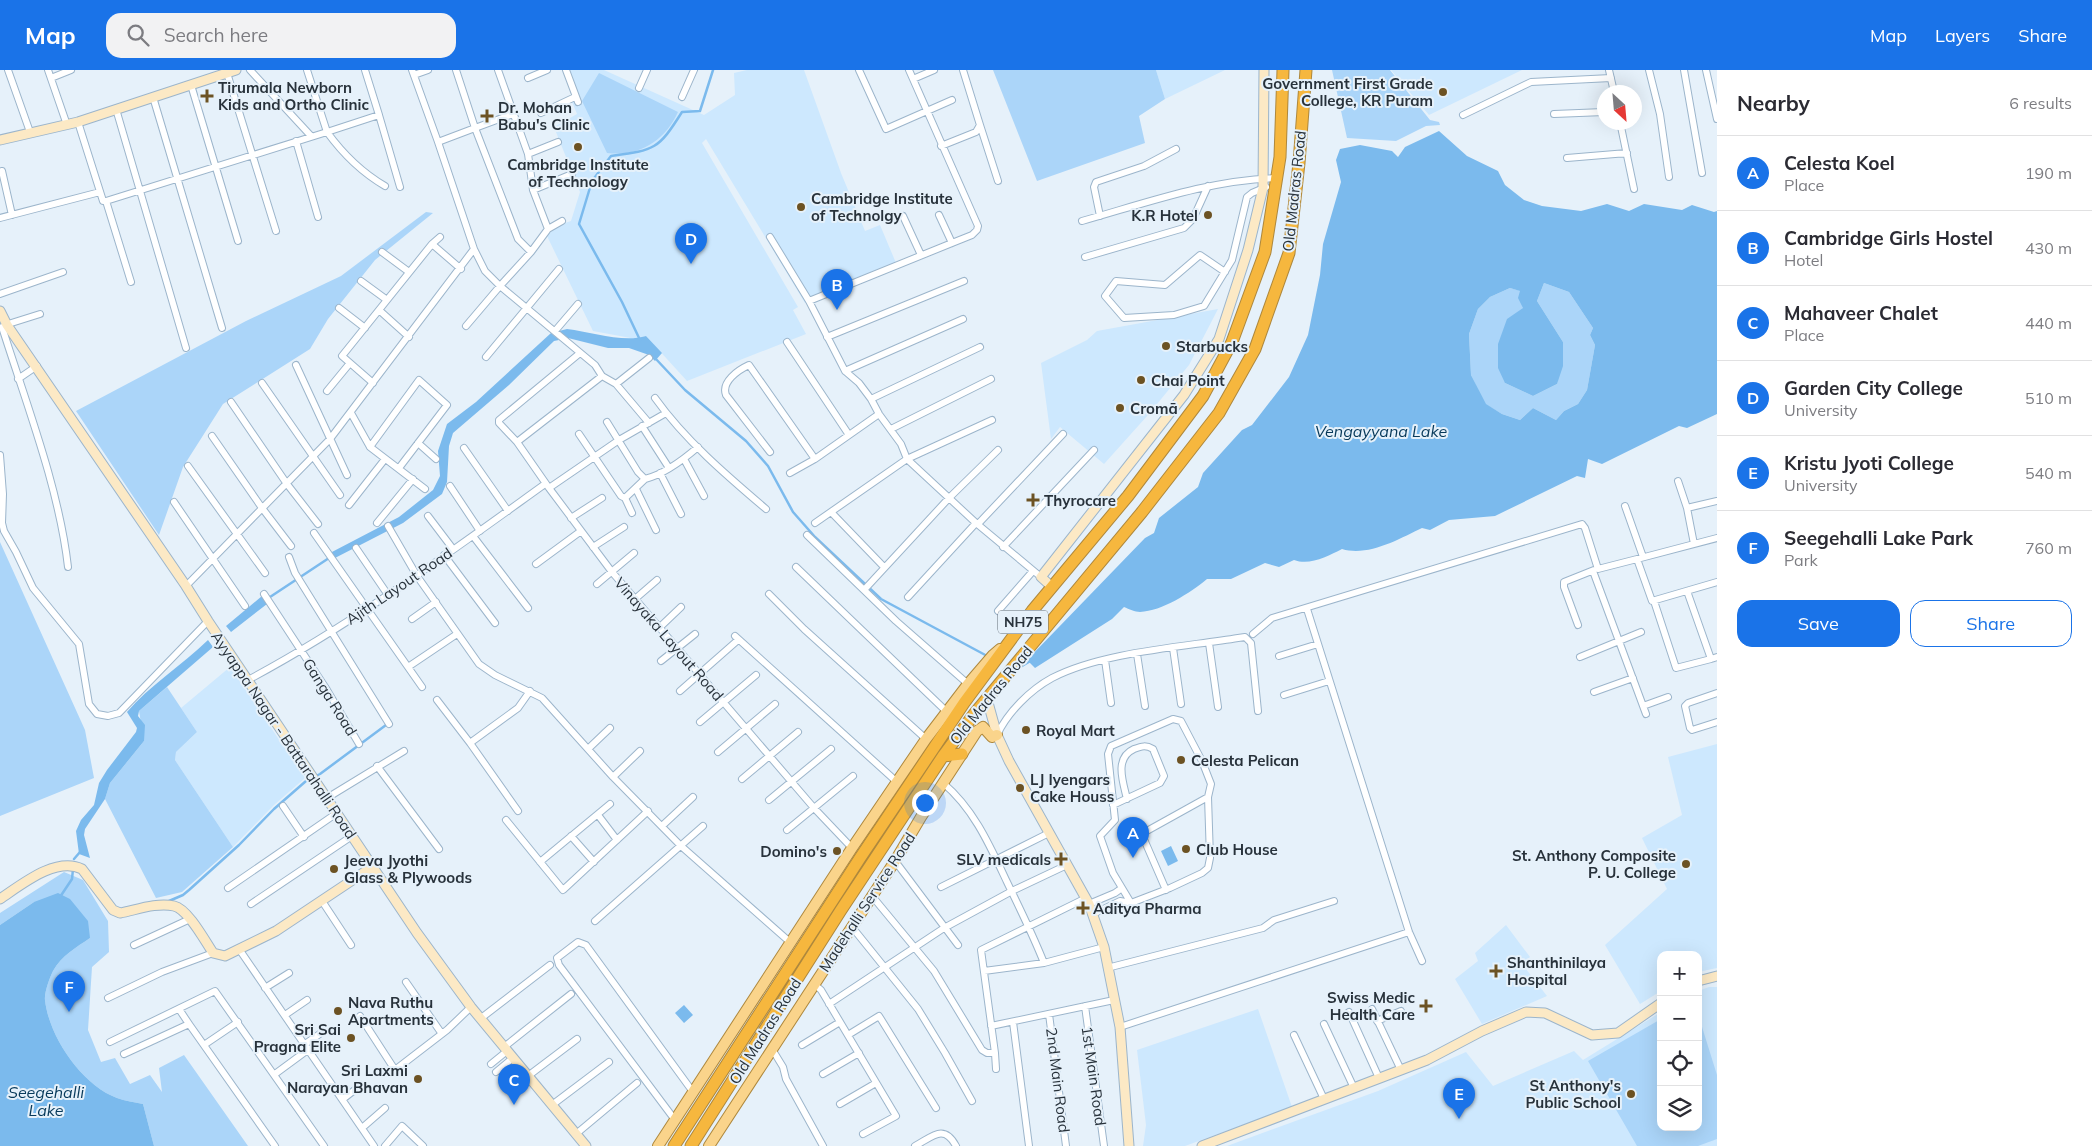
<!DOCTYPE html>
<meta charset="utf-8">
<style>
:root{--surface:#fff;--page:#f2f2f3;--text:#2b2b33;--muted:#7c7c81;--line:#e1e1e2;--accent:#1a73e8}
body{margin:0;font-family:Mulish,sans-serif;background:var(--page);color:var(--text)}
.controls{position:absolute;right:15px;bottom:15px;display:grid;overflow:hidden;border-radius:10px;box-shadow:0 5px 20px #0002}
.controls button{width:45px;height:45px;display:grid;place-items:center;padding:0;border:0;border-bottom:1px solid var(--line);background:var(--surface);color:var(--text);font:25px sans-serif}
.compass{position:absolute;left:1597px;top:15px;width:45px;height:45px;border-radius:50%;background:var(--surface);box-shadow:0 5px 20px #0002;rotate:154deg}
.you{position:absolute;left:924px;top:732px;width:18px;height:18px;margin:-12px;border:4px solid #fff;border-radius:50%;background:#1a73e8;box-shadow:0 0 0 8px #1a73e833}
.badge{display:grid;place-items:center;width:32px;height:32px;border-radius:50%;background:var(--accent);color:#fff;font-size:16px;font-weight:700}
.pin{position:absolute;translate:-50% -41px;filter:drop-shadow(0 1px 2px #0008)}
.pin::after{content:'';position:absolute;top:26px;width:18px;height:15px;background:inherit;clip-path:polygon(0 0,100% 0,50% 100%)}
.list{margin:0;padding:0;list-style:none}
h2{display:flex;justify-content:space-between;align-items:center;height:65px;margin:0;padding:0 20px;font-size:21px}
h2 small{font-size:16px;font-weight:400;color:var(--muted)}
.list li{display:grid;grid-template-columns:32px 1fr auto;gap:15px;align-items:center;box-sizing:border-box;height:75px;padding:0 20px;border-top:1px solid var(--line)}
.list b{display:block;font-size:19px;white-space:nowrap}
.list p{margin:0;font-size:16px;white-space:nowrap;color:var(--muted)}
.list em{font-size:16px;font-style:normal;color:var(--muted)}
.actions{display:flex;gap:10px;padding:15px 20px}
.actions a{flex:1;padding:11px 0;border:1px solid var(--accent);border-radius:15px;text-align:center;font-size:18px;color:var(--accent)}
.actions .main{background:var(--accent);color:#fff}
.icon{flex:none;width:28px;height:28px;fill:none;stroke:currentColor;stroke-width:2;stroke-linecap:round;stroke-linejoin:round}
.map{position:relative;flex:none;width:1717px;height:1076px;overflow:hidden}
header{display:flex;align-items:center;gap:30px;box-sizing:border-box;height:70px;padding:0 25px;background:var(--accent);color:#fff}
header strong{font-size:24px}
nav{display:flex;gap:28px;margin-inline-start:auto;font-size:18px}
.search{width:350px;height:45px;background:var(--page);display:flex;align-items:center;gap:12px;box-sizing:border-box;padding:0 18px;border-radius:15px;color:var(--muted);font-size:19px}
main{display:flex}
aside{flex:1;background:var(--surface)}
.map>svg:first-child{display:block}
.built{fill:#cde8fe}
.green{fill:#abd5f9}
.water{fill:#7bbaed;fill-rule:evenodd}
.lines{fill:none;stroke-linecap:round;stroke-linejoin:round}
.stream{stroke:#7bbaed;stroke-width:2.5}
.street-casing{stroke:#9cb5cb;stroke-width:8}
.secondary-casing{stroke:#9cb5cb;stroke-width:11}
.primary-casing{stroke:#ae883d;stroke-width:12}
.highway-casing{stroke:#ae883d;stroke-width:13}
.street{stroke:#fff;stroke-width:6}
.secondary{stroke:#fce9c5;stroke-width:9}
.primary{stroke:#fad48b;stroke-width:10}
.highway{stroke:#f6b73e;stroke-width:11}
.poi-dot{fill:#6c5223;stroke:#e6f1fa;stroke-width:2}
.labels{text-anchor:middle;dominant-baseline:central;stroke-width:4;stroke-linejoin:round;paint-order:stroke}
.shield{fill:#e6f1fa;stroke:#616b74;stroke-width:1}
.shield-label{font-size:14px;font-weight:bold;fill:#28323b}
.poi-label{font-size:15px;font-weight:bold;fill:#28323b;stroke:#e6f1fa;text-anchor:start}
.street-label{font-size:15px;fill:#28323b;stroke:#e6f1fa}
.water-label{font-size:16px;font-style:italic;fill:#083a5b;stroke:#e6f1fa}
</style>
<header>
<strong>Map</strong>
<div class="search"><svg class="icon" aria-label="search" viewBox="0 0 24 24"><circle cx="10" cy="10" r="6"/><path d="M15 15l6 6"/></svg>Search here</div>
<nav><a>Map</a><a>Layers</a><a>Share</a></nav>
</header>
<main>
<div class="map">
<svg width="1717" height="1076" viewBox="0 0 1717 1076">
<rect width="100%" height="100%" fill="#e6f1fa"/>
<path class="built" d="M567,0H604L704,45L735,25L734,3L747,0H804L841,103L865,161L880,155L896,193L805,233L706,69L702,73L798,237L793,240L806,264L687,311L646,266L636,269L593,261L547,166L556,156L571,151L580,122L554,57L577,44L570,27L576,20Z
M1156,0H1225L1165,29Z
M1391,0H1522L1429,45Z
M1218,239L1189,295L1148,345L1104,394L1060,357L1051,369L1041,293L1087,270L1097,261Z
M230,597L305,708L274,735L233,777L175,690L176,682L197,662L181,638Z
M1717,674V898L1698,902V885H1661V921L1640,934L1605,875L1667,819L1642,768L1682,745L1668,687Z
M1506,855L1530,887L1522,894L1547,926L1482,954L1455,909L1478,891L1475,883Z
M1709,917H1717V1076H1227L1378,1021L1466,982L1493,1016L1574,981L1583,990L1661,942V1057H1698V921Z
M1258,939L1292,1037L1185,1076H1143L1146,1055L1137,980Z"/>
<path class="green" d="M993,0H1156L1165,29L1139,46L1145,73L1037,111Z
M1332,0H1390L1430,50L1439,52L1440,55L1426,56L1396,71L1347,68Z
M599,3L678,42C665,71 639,87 607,83L582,31Z
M426,142L433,143L375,190L328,249L310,279L223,334L183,397L159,465L76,341L246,251L341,206Z
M1544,213L1569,222L1593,258L1590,265L1595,275L1587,320L1578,334L1564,341L1556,350L1533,338L1520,350L1502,344L1485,334L1471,305L1469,264L1478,239L1490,227L1510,218L1521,221L1523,238L1505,313L1533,326L1557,314L1563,272L1537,231Z
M0,472L85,660L94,708L0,746Z
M167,617L197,662L176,682L175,690L233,777L182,822L156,828L105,729L110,713L144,671L139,641Z
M64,802L83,810L108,851L109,882L92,897L88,960L101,992L115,988L130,1014L150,1005L162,1022L159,998L184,985L248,1076H154L143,1034C135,1032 125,1031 117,1028C82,1015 49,967 45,930C44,923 50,907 53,901C61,886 77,877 90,868L34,832L0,855V843Z
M1698,944L1717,1005V1069L1698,1076H1637L1588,991L1661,949V1057H1698Z"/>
<path class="water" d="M1439,61L1467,86L1498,101L1505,115L1524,130L1542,136L1581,141L1607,134L1629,141L1644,134L1682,140L1692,135L1714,142L1717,141V344L1687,358L1679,356L1602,394L1588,389L1585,408L1577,406L1495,446L1449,450L1430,460L1422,458C1399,469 1368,487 1342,479C1328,486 1310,496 1294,490L1279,497L1265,493L1231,509H1207C1190,523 1162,541 1140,542C1135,542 1129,539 1124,537L1112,549L1035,598L1027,590L1145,468L1154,463L1159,448L1198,417L1203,403L1242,360L1252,355L1289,307L1308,265L1320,205L1323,174L1341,112L1336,90L1340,79L1360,75L1392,81L1398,87L1405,77ZM1544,213L1569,222L1593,258L1590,265L1595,275L1587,320L1578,334L1564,341L1556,350L1533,338L1520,350L1502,344L1486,334L1471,305L1469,264L1478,239L1490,227L1510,218L1520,221L1518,228L1523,238L1507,249L1498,274V298L1505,313L1533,326L1557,314L1563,296V272L1537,231Z
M567,259C592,262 623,273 646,266L662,283L655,291L649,285L629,278H608L568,268L559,261Z
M551,263L559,270L554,271L509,315L453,363L449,376L447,412L442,424L403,453L333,489L330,483L399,447L433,420L440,406L438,381L447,354L476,332Z
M262,526L267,534L231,562L226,556Z
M208,570L213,577L139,641L138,646L145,655L144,671L110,713L105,729L85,759L84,765L90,788L79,784L76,761L81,750L94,735L99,713L107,700L136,662L137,658L127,642C149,616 182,595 208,570Z
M1171,776L1178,791L1168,796L1161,781Z
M58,823L70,829L88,851L90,868C77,877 61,886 53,901C50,907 44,923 45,930C49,967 82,1015 117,1028C125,1031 135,1032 143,1034L154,1076H0V855L34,832Z
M684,935L693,945L684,953L675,943Z"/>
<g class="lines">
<path class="stream" d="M640,270L622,232L579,154L592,111L611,86C655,80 658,80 682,42L700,41L713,0
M655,288L685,320L746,371L768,396L793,442L815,467L881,529L989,587
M267,529L329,488
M1017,599L1032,590
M74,789L80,782
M60,827L72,809L73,799
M169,831L183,825L189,820L239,775L274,739L306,711L320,704L386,655"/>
<g class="street-casing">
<path id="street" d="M8,0L30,62
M48,0L67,55
M250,0L311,66
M307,0L327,62L379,45L365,0
M412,0L438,72
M456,0L475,58L438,72L474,179
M498,0L528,84L533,120L548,159L531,182L500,216L595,295L602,306
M566,0L578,32
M859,0L886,59L952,30
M1609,0L1614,22
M1649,0L1660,44L1669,107
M1684,0L1702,103
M1706,0L1717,49
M227,3L276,161
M414,5L428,0
M51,8L71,0
M528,8L547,0
M913,9L934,0
M191,15L238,171
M639,18L647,0
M153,27L222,258
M682,27L694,0
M116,39L186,278
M541,43L575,27
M513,44L475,58L518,169L531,182
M1554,44L1604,42
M379,45L400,117
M1463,45L1531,12L1611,8
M78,52L103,131H106L131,212
M1620,52L1634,119
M980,55L998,111
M296,71L318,147
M941,76L976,62L980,55L963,0
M528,84L558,72
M1567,88L1627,83
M2,101L12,145
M533,120L572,104
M106,131L327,62C343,84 361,102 385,116
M939,145L952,173
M903,146L921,185
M1100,146L1094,117L1096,112L1144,96L1176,79
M0,148L100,122
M1082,151C1146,133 1209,110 1276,108
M548,159L562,151
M770,167L809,231L845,301L859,313L871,329L879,344L901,374L907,389L976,453L1041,507
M432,174L461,199
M382,182L409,202
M1085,187L1184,158L1193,149L1208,116
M1225,202L1200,185L1165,215L1116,211L1105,226L1124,248L1174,245L1204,236L1232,190L1247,127L1252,123L1266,117
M361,211L387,230
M0,224L63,202
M809,231L952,173L972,165L977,160L978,156L909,0
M339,238L365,258
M379,240L409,267
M5,255L40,244
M2,257C26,333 59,418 68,497
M555,261L578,234
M827,267L964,211
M787,272L849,365
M580,283L499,350V353L517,372L549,418L612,502L814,738L852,778
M486,287L559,199
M296,295L347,405
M845,301L963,249
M18,309L37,296
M262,313L340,425
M373,313L342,286L432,174L440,167
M616,314L649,353
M327,321L350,293
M655,328C685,370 726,405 766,439
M871,329L980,277
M231,332L287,414L318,454
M351,343L370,377L425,419
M607,352L638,402L645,409C665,404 683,390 698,377
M642,356L669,398
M891,359L991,309
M579,364L621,426L625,428L632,443
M212,366L262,438L291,476
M517,372L602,306L616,314L649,288
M418,373L436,389
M370,377L419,310L447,335L399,398
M464,378L508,441
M770,382L726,325C721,312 738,300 749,295L815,389
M0,385L3,424L2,453L4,461L16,482L33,518L79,574L89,634L97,644L108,646L119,643L208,551
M684,389L704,426
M188,396L265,503
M660,403L681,444
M790,403L815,389L879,344
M1678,411L1687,438
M450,416L480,461
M549,418L619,370L666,343
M636,419L656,460
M625,428L645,409
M174,432L245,536
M349,435L385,389
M1625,436L1643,487
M831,442L884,497
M428,446L453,479
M571,448L602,428
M377,453L413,409
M815,453L907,389L992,350
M978,454L1063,364
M388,456L417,506L479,594L495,605L542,628L613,707L681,776L791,873
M314,463L422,617
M807,465L896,551L968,614
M473,466L528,538
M1694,474L1687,438L1717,431
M593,477L624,457
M1003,477L1094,380
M356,478L388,525
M444,485L495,553
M289,487L295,503L389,654
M1637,489L1717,468
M536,494L581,461
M796,497L946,641
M1593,501L1646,644
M597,514L634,483
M186,516L330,369L474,179L485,201L500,216L466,256
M864,520L949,428L998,380
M1687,521L1711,589L1717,587
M264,524L327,620L359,674
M769,524L804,559L926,669
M908,527L976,453
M635,529L657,510
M1654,531L1676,598L1711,589
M1307,539L1409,862L1422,891
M998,541L1033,501
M412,549L436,532
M1578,555L1564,517V512L1594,500
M659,558L681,537
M1253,564L1272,548L1582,454L1585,458L1598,499L1637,489L1652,531L1717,512
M735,566L897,712
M1209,573L1218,637
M1173,578L1181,634
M1137,584L1145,636
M1279,586L1318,574
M1580,587L1641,562
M1105,590L1111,633
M661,591L695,564
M408,597L457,564
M248,610C353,554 449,483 545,414
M680,621L738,570
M1594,622L1633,608
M1717,623L1688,633L1685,636L1690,658L1692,660L1717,652
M1284,625L1329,611
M437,630L470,673
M1643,636L1668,627
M700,652L756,605
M997,665C1008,642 1030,620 1052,608C1102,582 1183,577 1238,568L1245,567L1251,573L1258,641
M588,679L610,658
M718,682L775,634
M377,696L439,779
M613,707L640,681
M742,709L798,662
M943,713C974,739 990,776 1007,812C1020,839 1033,865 1044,893
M327,728L404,681
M769,730L831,679
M1113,735L1160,713L1164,706L1153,679C1146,675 1142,676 1134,679C1114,688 1123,712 1127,729
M283,736L304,767
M518,741L470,673L518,638L530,621
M598,745L617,770
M506,750L563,820L648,741
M663,755L693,727
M787,760L853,706
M571,766L594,792
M895,791L958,875
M540,792L610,734
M941,817L1049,763
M228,818L337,743
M1122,818L1131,833
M1166,820L1143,767L1145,762L1208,727
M872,826L934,901L982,980L987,983H995L981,880L1086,828
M322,831L351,875
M251,834L352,766
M1089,834L1115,823L1122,818L1113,803L1100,766L1115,750L1108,684L1111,676L1173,649L1181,651L1202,691L1211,714L1208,727L1210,788L1208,798L1202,803L1170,818L1131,833L1120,831L1093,844
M595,851L703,756
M852,857L918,939L945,983L972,1031
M134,875L190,849
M239,879L374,1076
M1107,898L1263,858L1274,850L1334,831
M984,901L1044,893L1104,877
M406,912L442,964
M814,914L821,920L896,1046L863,1064
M265,918L289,903
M108,928L162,902L213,883
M829,934L944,858L1012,821L1067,795
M1085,936L1104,1076
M179,939L189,954
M1372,939L1401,1000
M1349,942L1379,1008
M1049,944L1066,1076
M285,945L307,930
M360,946L395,1000L447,960L471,937
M480,949L550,895
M1377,951L1401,941
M1013,952L1029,1076
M1324,954L1354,1018
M991,956L1114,930
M1120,957L1409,862
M848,965L879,946L936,1038
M1294,965L1324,1029
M110,972L215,921L324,1076
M305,974L324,961
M204,975L238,952
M802,975L840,952
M504,977L571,924
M772,979L783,997L786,1009L823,1076
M995,983L996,999
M124,984L189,954L275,1076
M491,994L507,981
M496,1002L513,988
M275,1004L309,979
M823,1004L859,983
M528,1006L577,969
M343,1029L361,1015
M840,1034L876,1013
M552,1035L609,992
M675,1050L559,895L557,888L578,872L586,875L693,1022
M362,1058L385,1038
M576,1064L637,1013
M385,1076L402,1056L423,1076
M915,1076C932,1067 944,1053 956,1076"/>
</g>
<g class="secondary-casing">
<path id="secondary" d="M0,70L78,52L236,0
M0,241L7,255L186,516L208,551L417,863L471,937L586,1076
M1051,516L1041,507L1184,325L1219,269L1248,180L1263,118L1264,0
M987,629L997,665L1009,691L1089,834L1104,877L1120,957L1129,1076
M0,829C21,815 56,786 82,799L113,840L120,843C136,840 157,832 174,836C188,839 205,871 213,883L225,886L276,861L372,797
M1698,911L1717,906
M1202,1076L1427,990L1482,961L1526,942L1545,943L1592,965L1618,963L1661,933"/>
</g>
<g class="primary-casing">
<path id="primary" d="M658,1076L852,778L926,669L968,614L993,585L1000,579
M709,1076L895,791L921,747L977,661L983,657L992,667L997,665"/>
</g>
<g class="highway-casing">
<path id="highway" d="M943,686L962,684
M674,1076L860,788L964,633L1032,541L1128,426L1203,326L1232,272L1265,182L1280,87L1283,0
M691,1076L841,840L943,686L975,643L1142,442L1219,343L1255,279L1289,183L1299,93L1306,0"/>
</g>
<use href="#street" class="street"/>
<use href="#secondary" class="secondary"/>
<use href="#primary" class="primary"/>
<use href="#highway" class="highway"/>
</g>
<g class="poi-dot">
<circle cx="1443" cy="22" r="5"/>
<path d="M204.5 18.5h5v5h5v5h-5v5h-5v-5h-5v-5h5z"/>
<path d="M484.5 38.5h5v5h5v5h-5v5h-5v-5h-5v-5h5z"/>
<circle cx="578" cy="77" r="5"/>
<circle cx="801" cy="137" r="5"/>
<circle cx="1208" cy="145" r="5"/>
<circle cx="1166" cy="276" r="5"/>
<circle cx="1141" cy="310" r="5"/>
<circle cx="1120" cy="338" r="5"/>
<path d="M1030.5 422.5h5v5h5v5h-5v5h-5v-5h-5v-5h5z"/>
<circle cx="1026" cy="660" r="5"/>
<circle cx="1181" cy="690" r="5"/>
<circle cx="1020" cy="718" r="5"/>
<circle cx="1186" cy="779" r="5"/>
<circle cx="837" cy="781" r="5"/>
<path d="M1058.5 781.5h5v5h5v5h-5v5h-5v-5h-5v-5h5z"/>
<circle cx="1686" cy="794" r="5"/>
<circle cx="334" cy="799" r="5"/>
<path d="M1080.5 830.5h5v5h5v5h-5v5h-5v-5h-5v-5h5z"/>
<path d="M1493.5 893.5h5v5h5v5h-5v5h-5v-5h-5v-5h5z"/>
<path d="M1423.5 928.5h5v5h5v5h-5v5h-5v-5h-5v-5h5z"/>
<circle cx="338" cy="941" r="5"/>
<circle cx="351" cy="968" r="5"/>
<circle cx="418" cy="1009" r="5"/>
<circle cx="1631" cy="1024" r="5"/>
</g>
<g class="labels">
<rect class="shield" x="998" y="540.5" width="50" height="23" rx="4"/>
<g class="shield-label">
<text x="1023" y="552">NH75</text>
</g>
<g class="poi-label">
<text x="1433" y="13" text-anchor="end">Government First Grade<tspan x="1433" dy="17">College, KR Puram</tspan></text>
<text x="218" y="17">Tirumala Newborn<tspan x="218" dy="17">Kids and Ortho Clinic</tspan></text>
<text x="498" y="37">Dr. Mohan<tspan x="498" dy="17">Babu's Clinic</tspan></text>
<text x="578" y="94" text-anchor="middle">Cambridge Institute<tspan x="578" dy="17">of Technology</tspan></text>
<text x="811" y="128">Cambridge Institute<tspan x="811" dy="17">of Technolgy</tspan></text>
<text x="1198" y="145" text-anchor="end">K.R Hotel</text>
<text x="1176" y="276">Starbucks</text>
<text x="1151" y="310">Chai Point</text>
<text x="1130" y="338">Cromā</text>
<text x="1044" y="430">Thyrocare</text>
<text x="1036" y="660">Royal Mart</text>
<text x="1191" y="690">Celesta Pelican</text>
<text x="1030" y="709">LJ Iyengars<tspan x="1030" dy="17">Cake Houss</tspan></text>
<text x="1196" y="779">Club House</text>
<text x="827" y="781" text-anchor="end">Domino's</text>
<text x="1676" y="785" text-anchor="end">St. Anthony Composite<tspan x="1676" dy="17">P. U. College</tspan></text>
<text x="1051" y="789" text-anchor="end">SLV medicals</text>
<text x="344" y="790">Jeeva Jyothi<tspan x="344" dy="17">Glass &amp; Plywoods</tspan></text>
<text x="1093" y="838">Aditya Pharma</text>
<text x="1507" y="892">Shanthinilaya<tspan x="1507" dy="17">Hospital</tspan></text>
<text x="1415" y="927" text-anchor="end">Swiss Medic<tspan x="1415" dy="17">Health Care</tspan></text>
<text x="348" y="932">Nava Ruthu<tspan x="348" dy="17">Apartments</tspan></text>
<text x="341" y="959" text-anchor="end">Sri Sai<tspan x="341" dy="17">Pragna Elite</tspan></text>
<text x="408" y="1000" text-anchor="end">Sri Laxmi<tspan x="408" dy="17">Narayan Bhavan</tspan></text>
<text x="1621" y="1015" text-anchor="end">St Anthony's<tspan x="1621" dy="17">Public School</tspan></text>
</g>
<g class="street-label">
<text transform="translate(1294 121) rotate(-84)">Old Madras Road</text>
<text transform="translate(399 516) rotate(-34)">Ajith Layout Road</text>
<text transform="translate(669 569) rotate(49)">Vinayaka Layout Road</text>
<text transform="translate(991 625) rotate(-51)">Old Madras Road</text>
<text transform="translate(330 627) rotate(58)">Ganga Road</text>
<text transform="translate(284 665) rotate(56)">Ayyappa Nagar - Battarahalli Road</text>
<text transform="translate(867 832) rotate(-57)">Madehalli Service Road</text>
<text transform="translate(765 961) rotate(-58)">Old Madras Road</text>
<text transform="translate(1094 1006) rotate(82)">1st Main Road</text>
<text transform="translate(1058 1010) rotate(83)">2nd Main Road</text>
</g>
<g class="water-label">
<text x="1381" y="361">Vengayyana Lake</text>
<text x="46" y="1022">Seegehalli<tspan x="46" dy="18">Lake</tspan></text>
</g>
</g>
</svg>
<div class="controls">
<button>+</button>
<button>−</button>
<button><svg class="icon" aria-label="locate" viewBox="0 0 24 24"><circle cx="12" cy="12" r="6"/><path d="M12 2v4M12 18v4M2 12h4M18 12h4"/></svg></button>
<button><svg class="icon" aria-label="layers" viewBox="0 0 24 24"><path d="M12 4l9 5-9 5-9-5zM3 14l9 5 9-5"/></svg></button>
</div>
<svg class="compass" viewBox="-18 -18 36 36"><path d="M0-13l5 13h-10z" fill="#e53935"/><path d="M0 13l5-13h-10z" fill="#7c7c81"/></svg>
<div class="you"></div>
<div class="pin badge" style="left:1133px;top:788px">A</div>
<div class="pin badge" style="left:837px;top:240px">B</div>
<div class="pin badge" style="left:514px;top:1035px">C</div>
<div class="pin badge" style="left:691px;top:194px">D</div>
<div class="pin badge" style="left:1459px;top:1049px">E</div>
<div class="pin badge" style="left:69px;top:942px">F</div>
</div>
<aside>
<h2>Nearby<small>6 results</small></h2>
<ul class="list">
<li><span class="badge">A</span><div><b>Celesta Koel</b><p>Place</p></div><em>190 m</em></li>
<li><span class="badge">B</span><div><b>Cambridge Girls Hostel</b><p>Hotel</p></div><em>430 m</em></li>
<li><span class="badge">C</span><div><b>Mahaveer Chalet</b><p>Place</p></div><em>440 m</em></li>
<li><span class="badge">D</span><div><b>Garden City College</b><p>University</p></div><em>510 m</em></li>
<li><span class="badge">E</span><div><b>Kristu Jyoti College</b><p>University</p></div><em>540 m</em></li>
<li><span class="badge">F</span><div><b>Seegehalli Lake Park</b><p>Park</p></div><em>760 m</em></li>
</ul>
<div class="actions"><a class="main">Save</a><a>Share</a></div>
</aside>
</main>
